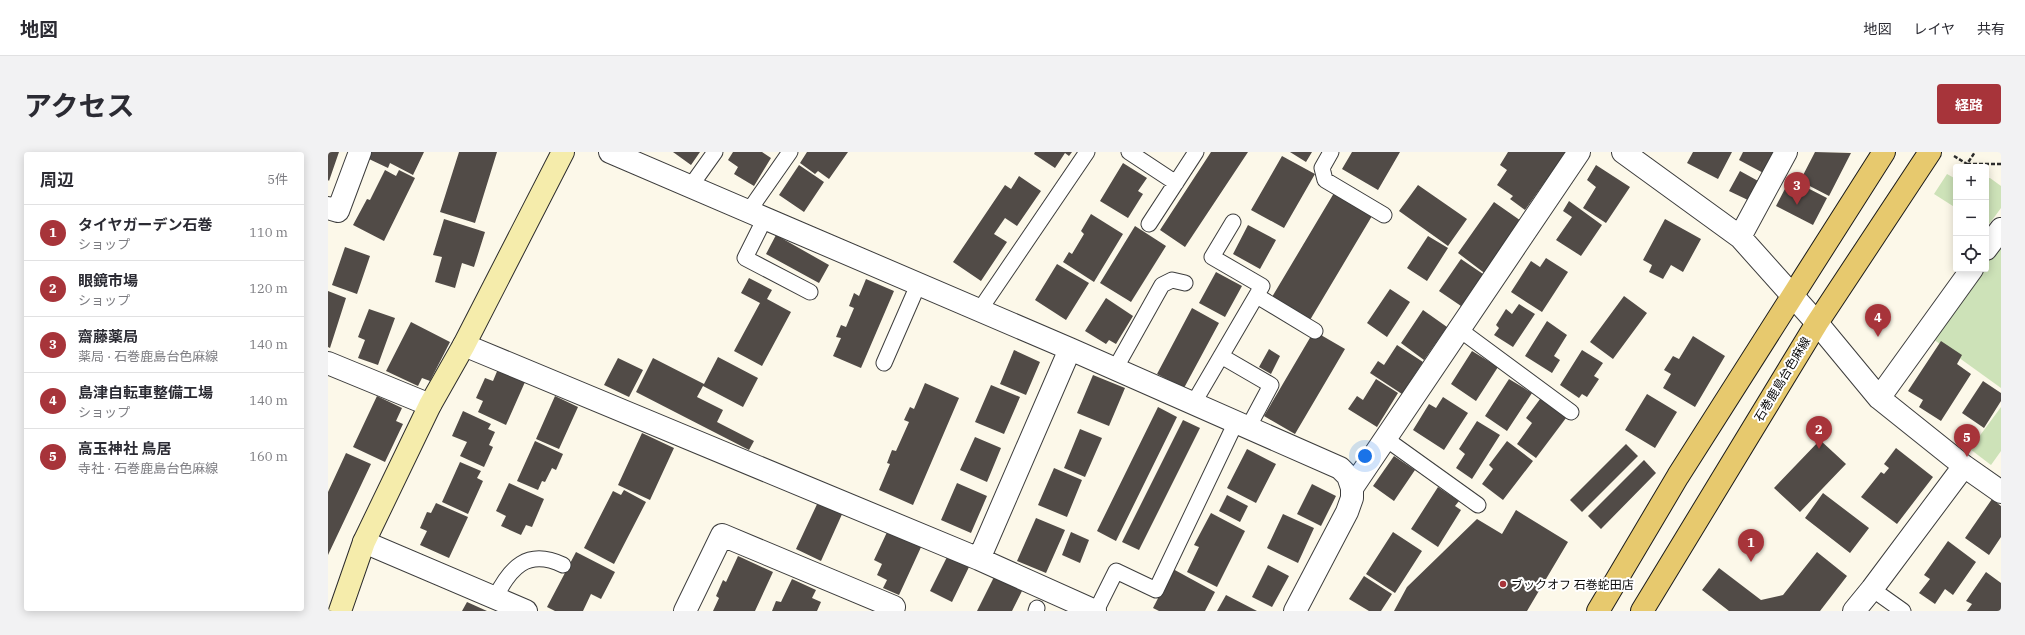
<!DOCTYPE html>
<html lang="ja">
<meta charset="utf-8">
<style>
:root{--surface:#fff;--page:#f2f2f3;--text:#2b2b33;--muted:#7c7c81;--line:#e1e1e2;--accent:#a7343a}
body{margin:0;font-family:"IBM Plex Serif","Noto Sans JP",serif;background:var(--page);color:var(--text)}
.controls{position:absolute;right:12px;top:12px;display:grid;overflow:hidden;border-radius:4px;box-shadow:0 2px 10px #0003}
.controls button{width:36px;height:36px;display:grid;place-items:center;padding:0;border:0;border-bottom:1px solid var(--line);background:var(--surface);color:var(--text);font:20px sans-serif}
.you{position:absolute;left:1037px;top:304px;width:14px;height:14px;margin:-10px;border:3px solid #fff;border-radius:50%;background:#1a73e8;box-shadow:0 0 0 6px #1a73e833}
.badge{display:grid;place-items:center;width:26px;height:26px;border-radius:50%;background:var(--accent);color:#fff;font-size:13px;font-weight:700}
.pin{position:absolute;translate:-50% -33px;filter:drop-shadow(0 1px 2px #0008)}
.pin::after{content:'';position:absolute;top:21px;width:14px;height:12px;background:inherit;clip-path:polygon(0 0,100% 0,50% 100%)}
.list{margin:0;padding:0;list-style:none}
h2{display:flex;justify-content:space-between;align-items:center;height:52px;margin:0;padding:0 16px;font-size:17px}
h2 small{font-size:13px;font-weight:400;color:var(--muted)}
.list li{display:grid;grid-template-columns:26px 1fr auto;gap:12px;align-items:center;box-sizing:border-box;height:56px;padding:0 16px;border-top:1px solid var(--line)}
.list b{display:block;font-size:15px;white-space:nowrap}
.list p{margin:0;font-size:13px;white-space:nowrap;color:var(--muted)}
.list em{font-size:13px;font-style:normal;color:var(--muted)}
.icon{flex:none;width:22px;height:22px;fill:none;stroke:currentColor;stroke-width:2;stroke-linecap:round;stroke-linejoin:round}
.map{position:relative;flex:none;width:1673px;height:459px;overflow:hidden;border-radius:4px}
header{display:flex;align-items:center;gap:24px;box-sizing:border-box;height:56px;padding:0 20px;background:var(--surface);border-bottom:1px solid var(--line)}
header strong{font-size:19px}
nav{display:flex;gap:22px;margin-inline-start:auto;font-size:14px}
.intro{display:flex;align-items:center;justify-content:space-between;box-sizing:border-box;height:96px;padding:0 24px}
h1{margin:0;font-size:28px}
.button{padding:10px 18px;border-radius:4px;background:var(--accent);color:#fff;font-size:14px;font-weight:700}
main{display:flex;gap:24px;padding:0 24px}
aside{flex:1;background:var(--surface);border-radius:4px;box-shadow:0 2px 10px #0003}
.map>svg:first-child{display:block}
.green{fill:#cde2b8}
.building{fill:#514b47}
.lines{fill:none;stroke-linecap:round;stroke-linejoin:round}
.lane-casing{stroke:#3d3d3d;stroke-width:17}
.street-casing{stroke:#3d3d3d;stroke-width:24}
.secondary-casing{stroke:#2c2c2c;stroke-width:24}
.primary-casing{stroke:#1b1b1b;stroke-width:24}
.path{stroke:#2c2c2c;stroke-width:2.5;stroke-dasharray:4 2;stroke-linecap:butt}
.lane{stroke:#fff;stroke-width:15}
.street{stroke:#fff;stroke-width:22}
.secondary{stroke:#f5ecab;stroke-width:22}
.primary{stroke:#e7c96e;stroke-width:22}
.poi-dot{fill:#a7343a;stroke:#fff;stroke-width:1.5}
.labels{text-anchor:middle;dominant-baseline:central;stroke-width:4;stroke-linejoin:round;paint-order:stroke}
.street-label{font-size:12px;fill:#0a0a0a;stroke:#fff}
.poi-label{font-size:12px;fill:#0a0a0a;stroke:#fff;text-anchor:start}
</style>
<header>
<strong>地図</strong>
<nav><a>地図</a><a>レイヤ</a><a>共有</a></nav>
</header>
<div class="intro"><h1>アクセス</h1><a class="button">経路</a></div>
<main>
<aside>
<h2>周辺<small>5件</small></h2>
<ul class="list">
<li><span class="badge">1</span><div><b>タイヤガーデン石巻</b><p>ショップ</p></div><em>110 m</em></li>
<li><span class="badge">2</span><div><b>眼鏡市場</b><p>ショップ</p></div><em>120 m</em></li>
<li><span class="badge">3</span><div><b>齋藤薬局</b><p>薬局 · 石巻鹿島台色麻線</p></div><em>140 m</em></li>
<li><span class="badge">4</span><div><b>島津自転車整備工場</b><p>ショップ</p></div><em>140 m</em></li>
<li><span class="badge">5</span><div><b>高玉神社 鳥居</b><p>寺社 · 石巻鹿島台色麻線</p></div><em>160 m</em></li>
</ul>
</aside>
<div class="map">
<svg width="1673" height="459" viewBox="0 0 1673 459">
<rect width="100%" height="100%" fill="#fcf8e9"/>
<path class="green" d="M1619,22L1628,27V56L1606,42Z
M1658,26H1662L1673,34V56L1659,75Z
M1673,85V236L1605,187L1651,117H1658V107Z
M1673,255V299L1663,313L1642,297Z"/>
<path class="building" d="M0,0H11L1,29L0,28Z
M44,0H96L85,23L62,11L60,16L41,7Z
M131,0H169L147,71L112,60Z
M345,0H372L363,13Z
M405,0H434L443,6L426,34L406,22L410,15L400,8Z
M479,0H520L501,27L490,19L487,22L472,11Z
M707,0H744L741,4L737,1L727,16L706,2Z
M883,0H920L857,95L832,78Z
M962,0H984L978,10Z
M1024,0H1072L1050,38L1014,17Z
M1180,0H1238L1197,58L1182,47L1185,44L1169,33L1179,18L1172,13Z
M1365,0H1404L1390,27L1359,11Z
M1415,0H1453L1441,24L1411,8Z
M1487,0L1523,1L1501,44L1472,29Z
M954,4L987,22L956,76L923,58Z
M795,11L819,26L810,39L815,42L800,66L772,49Z
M471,13L496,30L476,60L451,43Z
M1268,13L1302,35L1278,71L1255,56L1268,35L1259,28Z
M57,18L68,24L71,18L87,26L56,89L25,73L39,47L42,48Z
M1412,19L1432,30L1422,49L1401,39Z
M691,24L713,39L689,74L677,66L666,82L679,90L653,129L625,110L677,33L683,37Z
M1462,27L1499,46L1485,73L1448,54Z
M1090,33L1139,67L1120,94L1071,59Z
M1006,41L1044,64L982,168L944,145Z
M1241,49L1274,73L1253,104L1228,88L1244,65L1235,59Z
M1166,50L1196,71L1159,123L1130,101Z
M763,62L795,82L766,130L735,110L741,100L744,102L756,82L753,79Z
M116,67L157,80L146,115L134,111L127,136L107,130L114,105L105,103Z
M1337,67L1373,87L1355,120L1343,113L1335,127L1321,120L1324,113L1315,108Z
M920,73L948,88L932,117L905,102Z
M807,74L838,94L803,150L772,131Z
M448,83L501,113L491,131L438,102Z
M1100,84L1120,96L1099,129L1079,116Z
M17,95L42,104L29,142L4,133Z
M1218,106L1240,120L1214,160L1183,140L1203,109L1212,115Z
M1133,107L1155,122L1133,154L1111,139Z
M729,112L761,131L738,168L707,148Z
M888,120L914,134L897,165L871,151Z
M421,126L444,138L439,147L463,160L434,214L406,199L432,151L413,141Z
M538,127L566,139L533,216L505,204L513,186L508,185L513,173L518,175L526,156L521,154L526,141L531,144Z
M1062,137L1082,150L1059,185L1039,171Z
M0,139L18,146L2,196L0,195Z
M1296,144L1319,161L1285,207L1262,190Z
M778,146L805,164L788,192L781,188L778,192L757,179Z
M1191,152L1207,162L1185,195L1166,183L1171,176L1168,173L1178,157L1184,162Z
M864,156L891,171L856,236L829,222Z
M41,157L67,166L50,213L30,206L37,188L30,185Z
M1095,158L1119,175L1096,208L1073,191Z
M1219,169L1239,183L1226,204L1232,208L1224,221L1197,204Z
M83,170L122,190L102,229L94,226L90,234L58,219Z
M986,179L1017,197L967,282L936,264Z
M1365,184L1397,204L1367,255L1335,236L1343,222L1336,218L1345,204L1351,207Z
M1613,189L1634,203L1629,212L1643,222L1613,269L1591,255L1595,248L1580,239Z
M1069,193L1095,210L1074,242L1042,221L1050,209L1056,213Z
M941,197L952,204L943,222L931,215Z
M686,198L712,210L698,243L672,232Z
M1254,198L1275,211L1266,224L1271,227L1259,245L1254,242L1251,246L1232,233Z
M1144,199L1170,215L1148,249L1123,232Z
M390,205L430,226L415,255L375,234L369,245L395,258L389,270L426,289L421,298L308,240L325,206L376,232Z
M290,206L315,218L301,245L276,233Z
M170,217L197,230L178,273L150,260L155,249L148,246L157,226L165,229Z
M765,223L797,236L781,274L749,261Z
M1048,227L1070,241L1049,275L1020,257L1029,244L1035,248Z
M1181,227L1204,241L1179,279L1157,264Z
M1655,229L1673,241V249L1656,276L1634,261Z
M597,231L631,246L585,353L551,338L562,312L559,311L564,298L568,299L581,270L576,268L582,255L586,257Z
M663,233L692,245L676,282L647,270Z
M1319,242L1349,260L1327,296L1297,278Z
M1215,243L1241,262L1208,306L1189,292L1204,271L1198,266Z
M49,244L74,256L68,269L75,272L57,310L25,295Z
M227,244L250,255L231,297L208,287Z
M1115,245L1140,261L1116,298L1085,278L1101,252L1108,256Z
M830,255L849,265L788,389L769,379Z
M135,259L163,272L160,277L167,280L161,293L165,295L156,315L132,304L139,290L124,284Z
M855,268L872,276L811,398L794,390Z
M1149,269L1172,283L1144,327L1128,316L1137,302L1131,297Z
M752,277L774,286L757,325L736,316Z
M314,281L346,296L322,348L290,333Z
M647,285L673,296L659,330L632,318Z
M1492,288L1518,312L1472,360L1446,336Z
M207,289L235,302L228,318L224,316L217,330L214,329L210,338L189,329Z
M1179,289L1205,309L1175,348L1154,332L1165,317L1161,313Z
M1298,292L1310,304L1254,360L1242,348Z
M1568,296L1605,325L1569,372L1533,345L1553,320L1556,322L1561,316L1556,312Z
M919,297L948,312L928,351L899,336Z
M18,301L43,312L0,403V340Z
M1066,304L1087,318L1066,349L1045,334Z
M1316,308L1328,321L1273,377L1260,364Z
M132,310L153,319L149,326L155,329L140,362L114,350Z
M726,316L754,328L739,365L710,353Z
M181,331L216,347L204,375L198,373L193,383L173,374L178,364L168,359Z
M629,331L659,344L643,381L613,368Z
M984,332L1008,344L993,374L969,362Z
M1110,335L1131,349L1127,354L1133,358L1110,395L1083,377Z
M296,338L318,350L286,412L256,396L285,339L293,343Z
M1495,341L1541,376L1522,401L1477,366Z
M899,343L920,354L912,370L891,359Z
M1664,347L1673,354V385L1661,403L1637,386Z
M491,348L515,360L493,409L468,397Z
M108,351L140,365L121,406L92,393L99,379L92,376L99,360L103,361Z
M1188,358L1240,390L1199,459H1066L1079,435L1149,367L1174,382Z
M883,361L917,379L889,435L859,420L871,395L866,393Z
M955,362L986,376L970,411L939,396Z
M708,366L737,378L718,421L689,409Z
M560,378L594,393L571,443L555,436L559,428L549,423L554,412L546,408Z
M743,380L761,388L752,411L734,403Z
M1065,380L1094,399L1067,441L1038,422Z
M1620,389L1648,410L1625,443L1617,437L1607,452L1591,441L1602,427L1596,423Z
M248,400L287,420L273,447L263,442L255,459H227L219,455Z
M1489,400L1519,424L1492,459H1401L1374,438L1391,416L1433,448L1455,443Z
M410,404L445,420L427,459H385L391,446L388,444L395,428L398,430Z
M619,405L641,415L624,450L602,439Z
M940,413L961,424L944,455L924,445Z
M845,417L887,440L877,459H831L825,456Z
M1658,420L1673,431V459H1639L1644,452L1638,449Z
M1036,424L1064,442L1053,459H1041L1021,447Z
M666,425L694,439L684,459H649Z
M464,427L488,438L484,446L493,450L489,459H444L448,449L453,450Z
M898,443L929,459H889Z
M139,450L159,459H134Z"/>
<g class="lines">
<g class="lane-casing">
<path id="lane" d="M801,0L848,31
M1003,0L994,16L997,28L1056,63
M362,35L387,0
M420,60L462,0
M436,68L417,106L482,140
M821,72L868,0
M929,144L987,179
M651,159L759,0
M1132,178L1243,260
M893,204L943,233L920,276
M556,211L590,133
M787,217L834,133L844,128L857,131
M865,252L934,134L884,105L905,70
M1058,287L1150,353
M1544,437L1575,459
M167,446C182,416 199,396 235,413
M708,459L709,456
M768,459L788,419L828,438L908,270"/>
</g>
<g class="street-casing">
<path id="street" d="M282,0L742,197L1012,316L1020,324L1024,336
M1295,0L1412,85L1489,171L1551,246L1636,314L1673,340
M0,56L10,59L32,0
M1412,85L1458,0
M1658,97L1673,77
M136,193L651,407L767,459
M0,211L102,253
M1551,246L1644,117
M36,390L198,459
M651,407L742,197
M357,459L394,383L566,455L564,459
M967,459L1019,360L1024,346V336L1251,0
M1526,459L1544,437L1636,314"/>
</g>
<g class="secondary-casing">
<path id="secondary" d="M12,459L36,390L102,253L136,193L235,0"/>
</g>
<g class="primary-casing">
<path id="primary" d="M1270,459L1350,324L1556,0
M1314,459L1489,171L1602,0"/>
</g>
<path class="path" d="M1626,4L1639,12L1647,0
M1639,12H1673"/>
<use href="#lane" class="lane"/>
<use href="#street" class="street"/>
<use href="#secondary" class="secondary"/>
<use href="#primary" class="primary"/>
</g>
<circle class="poi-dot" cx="1175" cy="432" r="4"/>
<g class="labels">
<g class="street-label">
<text transform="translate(1454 227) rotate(-59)">石巻鹿島台色麻線</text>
</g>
<g class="poi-label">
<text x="1183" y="432">ブックオフ 石巻蛇田店</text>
</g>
</g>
</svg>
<div class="controls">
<button>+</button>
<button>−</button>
<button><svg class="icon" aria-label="locate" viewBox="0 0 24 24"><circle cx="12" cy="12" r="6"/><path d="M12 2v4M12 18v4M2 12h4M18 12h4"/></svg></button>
</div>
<div class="you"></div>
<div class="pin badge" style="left:1423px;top:410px">1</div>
<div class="pin badge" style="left:1491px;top:297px">2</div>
<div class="pin badge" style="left:1469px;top:53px">3</div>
<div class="pin badge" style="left:1550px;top:185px">4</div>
<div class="pin badge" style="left:1639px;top:305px">5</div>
</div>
</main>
